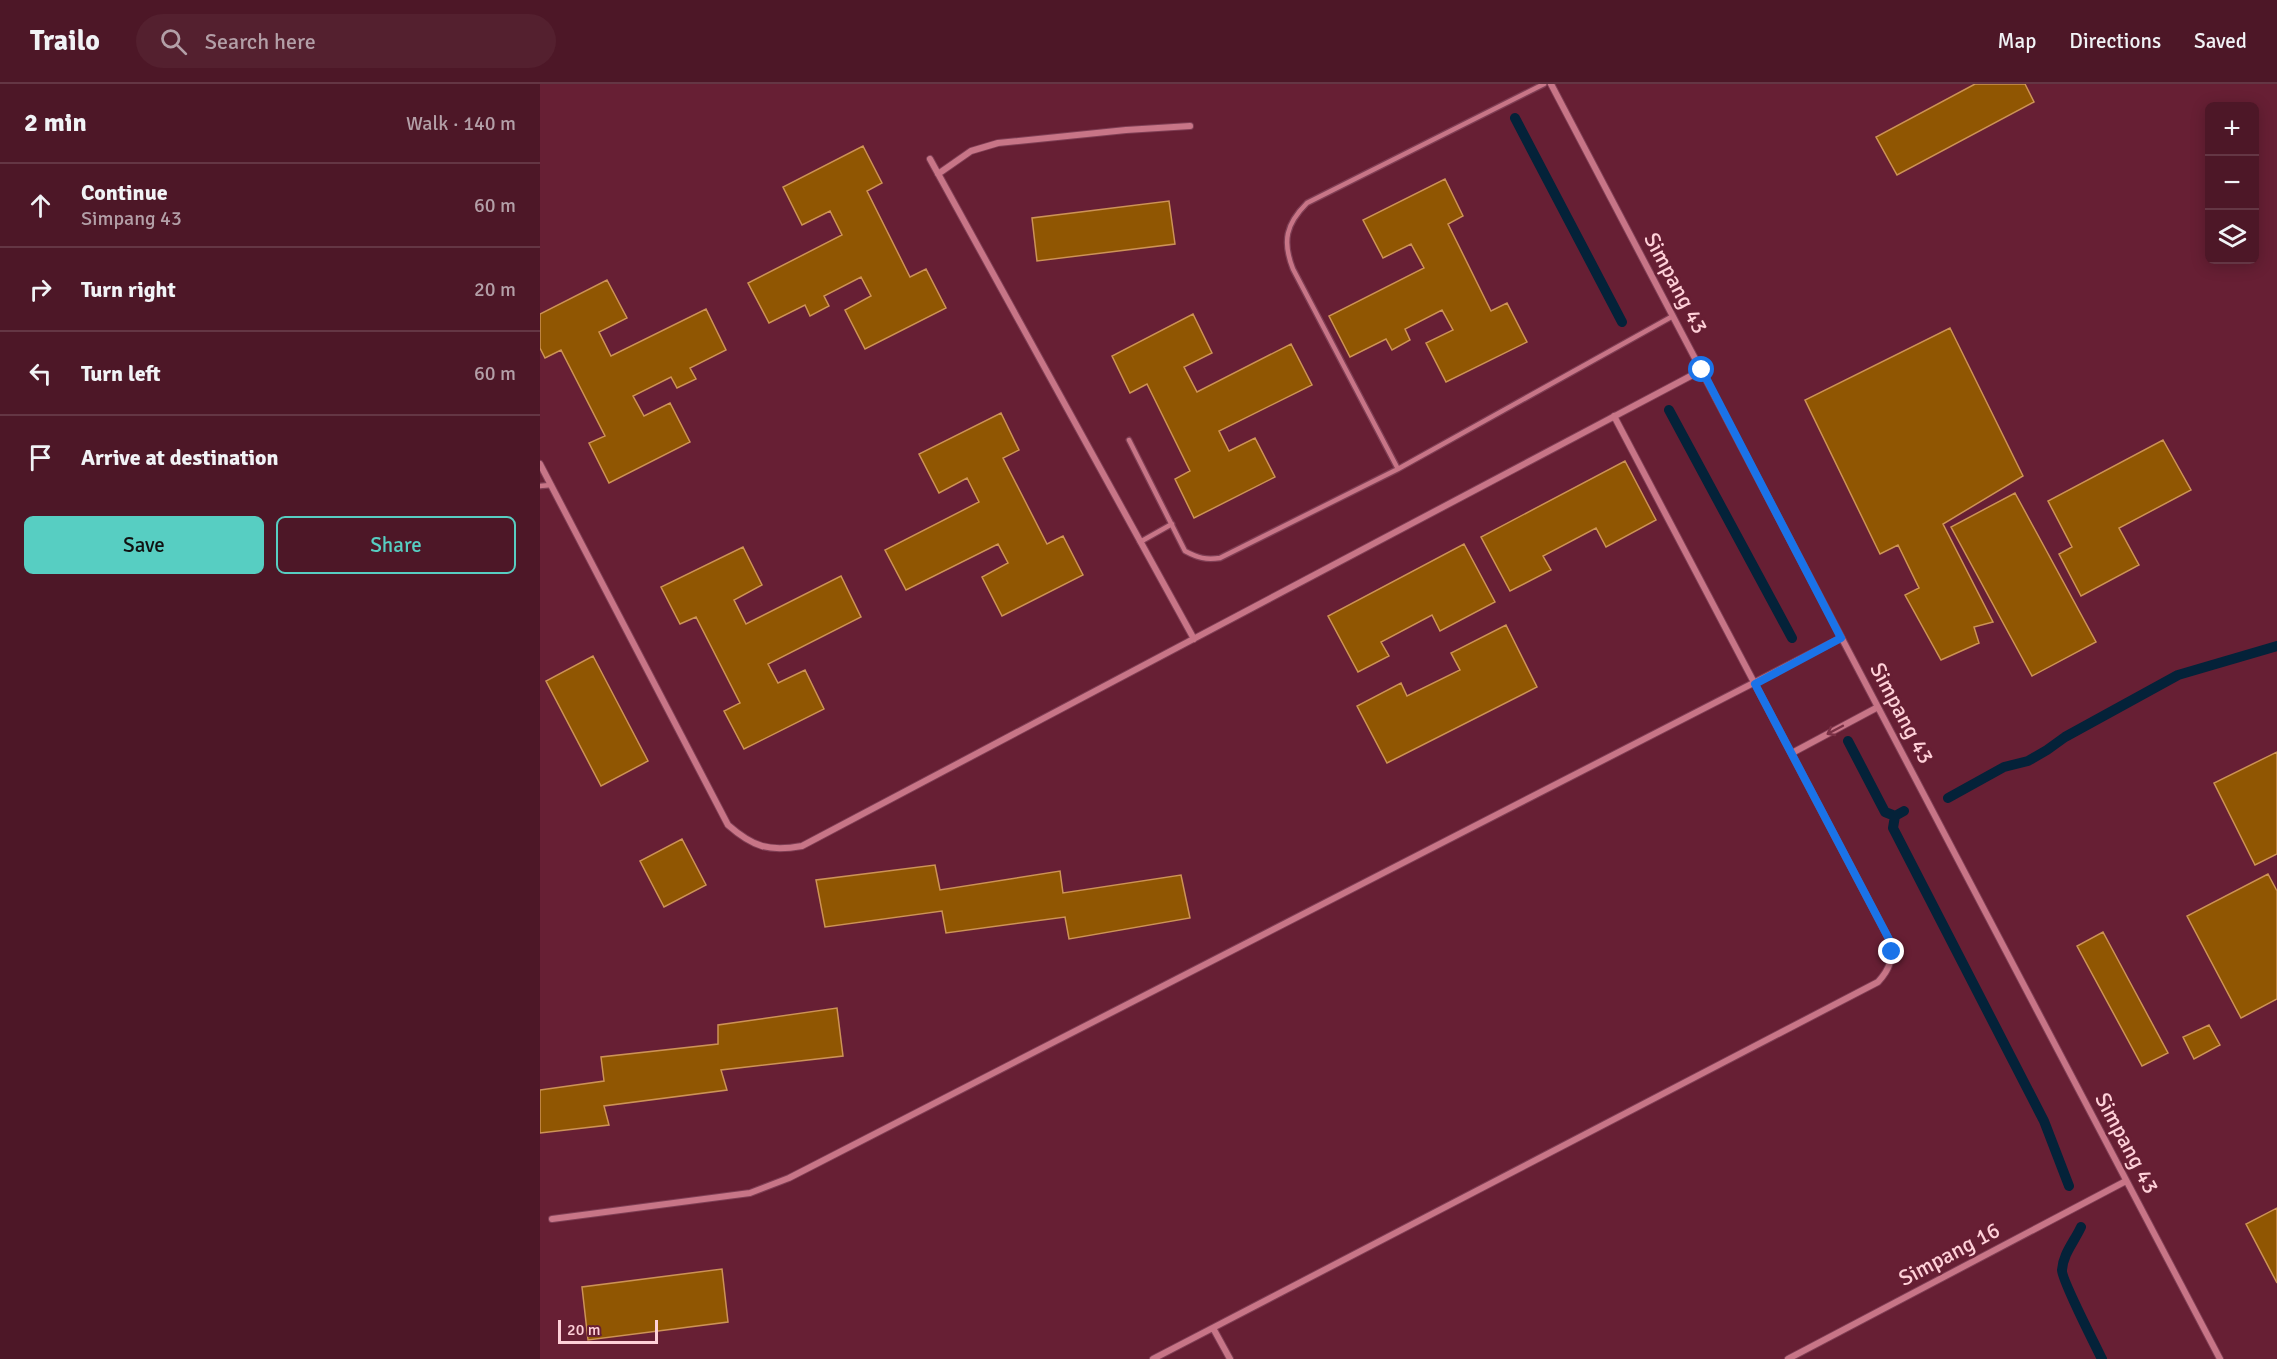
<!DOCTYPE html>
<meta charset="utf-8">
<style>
:root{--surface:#4d1727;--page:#54202f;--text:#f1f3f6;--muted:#b39fa7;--line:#643644;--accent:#57cec2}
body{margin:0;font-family:Signika,sans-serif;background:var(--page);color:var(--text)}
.controls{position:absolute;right:18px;top:18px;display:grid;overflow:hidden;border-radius:9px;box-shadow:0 3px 15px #0003}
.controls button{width:54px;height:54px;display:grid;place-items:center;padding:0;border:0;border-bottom:2px solid var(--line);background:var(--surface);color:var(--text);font:30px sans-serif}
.scale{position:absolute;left:18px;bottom:15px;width:100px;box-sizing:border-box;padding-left:6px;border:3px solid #fed0d8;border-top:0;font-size:16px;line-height:21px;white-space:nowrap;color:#fed0d8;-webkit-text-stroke:4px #671f34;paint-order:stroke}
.stop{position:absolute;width:18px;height:18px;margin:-14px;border:4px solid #1a73e8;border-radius:50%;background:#fff}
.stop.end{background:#1a73e8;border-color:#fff;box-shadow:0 2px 6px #0008}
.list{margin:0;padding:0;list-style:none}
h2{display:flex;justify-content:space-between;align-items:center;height:78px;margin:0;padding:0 24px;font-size:26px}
h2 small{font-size:20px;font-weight:400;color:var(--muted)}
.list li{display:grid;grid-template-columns:39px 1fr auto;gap:18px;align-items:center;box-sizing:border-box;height:84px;padding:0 24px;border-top:2px solid var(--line)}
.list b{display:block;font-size:22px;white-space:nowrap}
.list p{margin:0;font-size:20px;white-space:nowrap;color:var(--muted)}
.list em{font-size:20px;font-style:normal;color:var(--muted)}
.actions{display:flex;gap:12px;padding:18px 24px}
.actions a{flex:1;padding:14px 0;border:2px solid var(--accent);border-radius:9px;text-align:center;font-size:21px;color:var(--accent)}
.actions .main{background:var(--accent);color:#111}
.icon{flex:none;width:33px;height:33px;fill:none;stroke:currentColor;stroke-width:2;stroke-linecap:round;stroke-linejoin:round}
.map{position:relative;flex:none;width:1737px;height:1275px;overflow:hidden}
header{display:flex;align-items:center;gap:36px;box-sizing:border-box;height:84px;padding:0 30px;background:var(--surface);border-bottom:2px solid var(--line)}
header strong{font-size:28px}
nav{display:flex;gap:33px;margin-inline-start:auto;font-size:21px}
.search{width:420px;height:54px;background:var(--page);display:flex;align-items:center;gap:15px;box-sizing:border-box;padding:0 21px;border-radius:33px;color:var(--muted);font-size:22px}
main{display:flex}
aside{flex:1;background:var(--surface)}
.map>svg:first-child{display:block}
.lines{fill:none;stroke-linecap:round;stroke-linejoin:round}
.stream{stroke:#042239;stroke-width:10}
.building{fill:#905602;stroke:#cd9356;stroke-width:1.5}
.service-casing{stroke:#7f3e54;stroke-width:7}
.minor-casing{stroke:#7f3e54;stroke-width:8}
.service{stroke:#c87587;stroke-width:4.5}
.minor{stroke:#c87587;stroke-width:6}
.oneway{stroke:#7a3045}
.route{stroke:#1a73e8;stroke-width:8}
.labels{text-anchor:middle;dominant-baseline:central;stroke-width:5;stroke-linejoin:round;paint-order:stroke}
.street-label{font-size:22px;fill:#fed0d8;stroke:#671f34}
</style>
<header>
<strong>Trailo</strong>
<div class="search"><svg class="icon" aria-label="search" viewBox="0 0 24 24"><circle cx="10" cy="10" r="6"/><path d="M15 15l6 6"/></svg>Search here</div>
<nav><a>Map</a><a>Directions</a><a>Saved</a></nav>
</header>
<main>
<aside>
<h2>2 min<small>Walk · 140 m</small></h2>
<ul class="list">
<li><svg class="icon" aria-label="ahead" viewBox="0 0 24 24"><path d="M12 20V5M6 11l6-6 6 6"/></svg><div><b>Continue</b><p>Simpang 43</p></div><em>60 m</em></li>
<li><svg class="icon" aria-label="right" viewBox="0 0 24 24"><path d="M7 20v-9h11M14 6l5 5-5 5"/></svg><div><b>Turn right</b></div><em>20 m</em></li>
<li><svg class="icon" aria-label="left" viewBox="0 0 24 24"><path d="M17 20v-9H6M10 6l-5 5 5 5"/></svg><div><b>Turn left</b></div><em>60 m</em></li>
<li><svg class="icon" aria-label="arrive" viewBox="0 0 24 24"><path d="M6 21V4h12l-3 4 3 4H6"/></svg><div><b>Arrive at destination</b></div></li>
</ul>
<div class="actions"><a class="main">Save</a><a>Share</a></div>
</aside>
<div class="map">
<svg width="1737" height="1275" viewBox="0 0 1737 1275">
<rect width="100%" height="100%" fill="#671f34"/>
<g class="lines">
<path class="stream" d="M975,34L1082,238
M1129,326L1252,554
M1308,657L1345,728L1355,732
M1408,714L1464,683L1488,677L1507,666L1525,653L1638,591L1737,562
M1364,727L1355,732L1353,744L1504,1037L1529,1102
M1541,1143C1534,1158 1523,1170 1522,1186C1521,1194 1556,1263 1562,1275"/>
</g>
<path class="building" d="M1435,0H1485L1494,18L1357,91L1336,53Z
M323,62L342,99L327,107L370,193L386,185L406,224L325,265L305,226L331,212L321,193L284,212L289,222L270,232L265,221L229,239L208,199L302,151L290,127L262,141L243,103Z
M905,95L923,132L908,140L951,227L967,219L987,258L906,298L886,259L913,246L902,226L865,245L870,256L852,266L846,255L810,273L789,232L884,184L871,160L843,174L823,136Z
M629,117L635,160L497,177L492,134Z
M67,196L87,234L59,248L71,272L166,225L186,266L150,284L156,295L137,304L131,293L93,312L104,332L130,319L150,358L69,399L49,359L65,352L21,266L5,274L0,264V230Z
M653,230L672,269L644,283L657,308L751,260L772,301L679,347L689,367L715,354L735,393L654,434L635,395L650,387L607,300L590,309L572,272Z
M1410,244L1483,392L1403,440L1453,538L1434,543L1439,559L1401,576L1365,511L1379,504L1358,461L1340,470L1265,316Z
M461,329L479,366L463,374L507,460L523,452L543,491L462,532L442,493L468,479L458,460L366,506L345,466L439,418L427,394L399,409L379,370Z
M1623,356L1651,406L1579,444L1599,481L1541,512L1519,470L1532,463L1508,417Z
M1085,377L1116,436L1066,463L1056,444L1003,472L1011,486L970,507L941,453Z
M1475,409L1556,558L1492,592L1411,443Z
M924,460L955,518L900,547L892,531L841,558L849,572L818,588L788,532Z
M203,463L222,501L194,516L206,540L301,492L321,533L228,580L238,599L265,586L284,625L204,665L184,627L200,619L156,533L140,540L121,503Z
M966,541L997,603L847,679L817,622L861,599L867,612L920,586L911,569Z
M53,572L108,677L61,702L6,597Z
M1737,668V770L1715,781L1674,699Z
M142,755L166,801L124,823L100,777Z
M395,781L400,806L520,787L523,809L641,791L650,834L529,855L525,833L406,849L402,827L285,843L276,796Z
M1728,790L1737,807V915L1701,934L1647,832Z
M1563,848L1628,969L1602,982L1537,862Z
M297,924L303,972L181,986L187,1006L64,1022L69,1041L0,1049V1006L64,997L61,973L178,960V941Z
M1669,941L1680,961L1654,975L1643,953Z
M1737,1124V1199L1706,1140Z
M182,1185L188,1238L48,1256L42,1203Z"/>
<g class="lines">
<g class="service-casing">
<path id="service" d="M589,356L645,467C658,474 666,476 680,474L858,385L1133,232
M858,385L753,185C742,157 746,140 767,119L1004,0
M0,402L11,401
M600,458L632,440"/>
</g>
<g class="minor-casing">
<path id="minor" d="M1011,0L1680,1275
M390,75L654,555
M398,90L431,67L458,59L586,46L650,42
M0,380L188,741C213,763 229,768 262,762L1162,286
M1252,669L1338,623
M12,1135L210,1109L249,1094L1301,554
M673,1244L690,1275
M613,1275L1338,898C1350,885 1354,873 1350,857L1074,332
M1248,1275L1586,1097"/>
</g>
<use href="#service" class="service"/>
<use href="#minor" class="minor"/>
</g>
<defs><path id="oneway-shaft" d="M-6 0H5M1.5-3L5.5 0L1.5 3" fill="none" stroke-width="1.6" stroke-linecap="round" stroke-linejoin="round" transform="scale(1.5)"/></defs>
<use class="oneway" href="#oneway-shaft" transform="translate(1295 646) rotate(152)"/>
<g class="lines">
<path class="route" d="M1162,286L1301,554L1215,600L1350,857L1352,868"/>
</g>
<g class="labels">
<g class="street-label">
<text transform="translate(1136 199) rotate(62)">Simpang 43</text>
<text transform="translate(1362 629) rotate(62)">Simpang 43</text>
<text transform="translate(1587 1059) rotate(62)">Simpang 43</text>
<text transform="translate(1409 1170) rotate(-28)">Simpang 16</text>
</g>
</g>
</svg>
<div class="controls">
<button>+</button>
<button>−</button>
<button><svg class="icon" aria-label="layers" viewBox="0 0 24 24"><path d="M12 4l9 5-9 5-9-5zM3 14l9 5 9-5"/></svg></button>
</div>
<div class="scale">20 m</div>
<div class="stop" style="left:1162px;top:286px"></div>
<div class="stop end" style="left:1352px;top:868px"></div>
</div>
</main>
